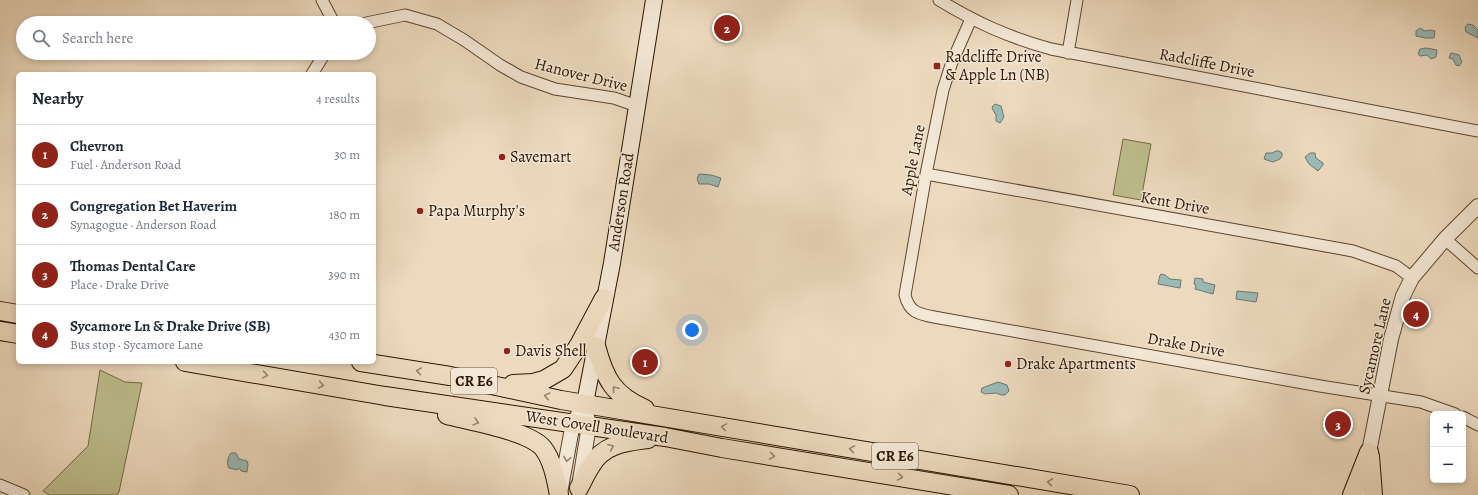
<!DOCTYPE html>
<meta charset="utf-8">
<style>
:root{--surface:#fff;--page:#f6f6f7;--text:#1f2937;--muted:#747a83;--line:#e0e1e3;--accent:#8f2418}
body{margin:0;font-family:Alegreya,serif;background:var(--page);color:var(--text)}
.controls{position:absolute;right:12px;bottom:12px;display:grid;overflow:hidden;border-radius:6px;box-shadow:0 2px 6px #0003}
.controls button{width:36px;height:36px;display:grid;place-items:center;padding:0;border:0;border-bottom:1px solid var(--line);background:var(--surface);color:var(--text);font:20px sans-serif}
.you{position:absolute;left:692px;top:330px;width:14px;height:14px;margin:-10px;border:3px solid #fff;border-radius:50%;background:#1a73e8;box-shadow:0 0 0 6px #1a73e833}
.badge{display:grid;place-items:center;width:26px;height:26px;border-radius:50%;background:var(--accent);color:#fff;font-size:13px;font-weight:700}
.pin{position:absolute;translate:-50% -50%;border:2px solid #fff;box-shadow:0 1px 4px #0006}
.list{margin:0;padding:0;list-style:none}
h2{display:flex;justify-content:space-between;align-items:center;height:52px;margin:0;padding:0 16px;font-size:17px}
h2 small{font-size:13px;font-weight:400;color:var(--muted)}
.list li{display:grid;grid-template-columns:26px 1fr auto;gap:12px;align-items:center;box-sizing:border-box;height:60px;padding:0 16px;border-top:1px solid var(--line)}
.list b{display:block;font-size:15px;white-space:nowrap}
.list p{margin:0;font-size:13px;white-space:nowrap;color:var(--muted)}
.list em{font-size:13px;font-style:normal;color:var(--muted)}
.icon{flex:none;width:22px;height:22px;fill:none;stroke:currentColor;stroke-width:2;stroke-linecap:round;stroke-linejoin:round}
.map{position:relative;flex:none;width:1478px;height:495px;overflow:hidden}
.search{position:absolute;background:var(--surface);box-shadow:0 2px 6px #0003;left:16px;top:16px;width:360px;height:44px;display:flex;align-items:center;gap:10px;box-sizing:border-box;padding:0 14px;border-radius:22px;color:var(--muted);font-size:15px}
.panel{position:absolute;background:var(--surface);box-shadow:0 2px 6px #0003;left:16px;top:72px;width:360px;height:292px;border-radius:6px}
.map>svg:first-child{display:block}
.green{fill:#bebe8e;stroke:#746a48}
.water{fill:#9abab6;stroke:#6e786e}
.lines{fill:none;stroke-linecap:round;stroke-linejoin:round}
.minor-casing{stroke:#5c4630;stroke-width:13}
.tertiary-casing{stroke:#5c4630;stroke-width:16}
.secondary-casing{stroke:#2b1501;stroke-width:18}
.primary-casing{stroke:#2b1501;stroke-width:20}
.minor{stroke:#f3e7d5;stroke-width:11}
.tertiary{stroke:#f3e7d5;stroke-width:14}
.secondary{stroke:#f3e7d5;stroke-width:16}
.primary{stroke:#eddabe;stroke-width:18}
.oneway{stroke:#968169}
.oneway2{stroke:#998876}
.poi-dot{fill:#8f2418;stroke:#f3e7d5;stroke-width:1.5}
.labels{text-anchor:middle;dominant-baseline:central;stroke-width:3;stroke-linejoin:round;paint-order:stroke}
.shield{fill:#f3e7d5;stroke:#675441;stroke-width:1}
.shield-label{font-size:15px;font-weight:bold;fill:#2b1501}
.poi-label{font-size:16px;fill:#2b1501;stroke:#f3e7d5;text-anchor:start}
.street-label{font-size:16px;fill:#2b1501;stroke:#f3e7d5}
</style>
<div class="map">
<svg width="1478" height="495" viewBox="0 0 1478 495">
<rect width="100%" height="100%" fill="#eddabe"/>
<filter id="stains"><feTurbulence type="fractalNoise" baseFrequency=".005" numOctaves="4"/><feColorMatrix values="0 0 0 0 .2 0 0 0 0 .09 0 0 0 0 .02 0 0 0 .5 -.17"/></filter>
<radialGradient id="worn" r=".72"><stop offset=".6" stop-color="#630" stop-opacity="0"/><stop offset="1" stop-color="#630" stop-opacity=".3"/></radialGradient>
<path class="green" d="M1123,139L1151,144L1141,200L1113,195Z
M100,370L125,382L142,383L119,492L117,495H49L43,491L88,446Z"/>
<path class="water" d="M1468,24L1473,25L1478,30V38L1466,32L1465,27Z
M1420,28L1425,31L1430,30L1435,31L1434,38H1426L1416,36V31Z
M1426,48L1437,50L1436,57L1431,59L1427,55L1420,56L1418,54L1420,49Z
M1451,53L1459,55L1462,62L1459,66L1456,65L1453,59L1449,58Z
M995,104L1001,106L1004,117L1000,123L996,121V115L993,110L992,107Z
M1276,151H1279L1282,153V156L1280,159L1273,162L1264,159L1266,153H1272Z
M1310,153H1315L1316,158L1323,163V165L1318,171L1309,164L1305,157Z
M699,174L711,175L721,178L718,187L709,184H699L697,179Z
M1161,274L1165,275L1170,279L1181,280L1180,288L1158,284L1160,275Z
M1195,278L1203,279V282L1215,285L1213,294L1195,289L1196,285L1194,284Z
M1237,291L1258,293L1256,302L1236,299Z
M998,382L1007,385L1009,391L1005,395H1001L996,393L985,394L981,392L982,388Z
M231,453H236L239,459L247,461L248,464L247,472L241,471L239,468L237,470L229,468C226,463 228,457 231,453Z"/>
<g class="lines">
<g class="minor-casing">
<path id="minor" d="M322,0L332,19
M939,0C977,23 1008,37 1051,49L1478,131
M971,19L952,62L943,90L926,174L905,295C909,312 918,314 934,317L1320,386L1421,402L1455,414
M366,23L405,15L437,24L464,40L500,65L521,77L555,89L614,98L637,106
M1068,53L1077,0
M312,74L325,53
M926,174L1353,251L1396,266L1412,278
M1445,239L1478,268
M1463,417L1478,425
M0,485L24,495"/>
</g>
<g class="tertiary-casing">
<path id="tertiary" d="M580,480L589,426L587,416
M560,493L573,423L585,403
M1362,495L1369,452L1391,339L1403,296L1412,278L1445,239L1478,206"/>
</g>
<g class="secondary-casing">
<path id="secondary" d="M585,403L612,263L654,0"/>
</g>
<g class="primary-casing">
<path id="primary" d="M0,311L18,314
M0,331L18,334
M596,346C605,379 613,395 645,409
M185,362L385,396L665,437L722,448L1009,495
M361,362L450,376L561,400L1130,495
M513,384L533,383L544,380L563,369L579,345L604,298
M447,415C470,421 529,431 543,448C553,461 556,480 559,495
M1370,456L1373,495
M579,488C583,481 586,473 591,466C603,444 626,442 648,439
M1352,495L1369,452"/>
</g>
<use href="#minor" class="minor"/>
<use href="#tertiary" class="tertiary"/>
<use href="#secondary" class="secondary"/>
<use href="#primary" class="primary"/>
</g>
<defs><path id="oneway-chevron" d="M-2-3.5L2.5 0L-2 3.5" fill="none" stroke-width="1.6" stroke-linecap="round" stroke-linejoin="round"/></defs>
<g class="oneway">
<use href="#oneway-chevron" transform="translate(419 371) rotate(-171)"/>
<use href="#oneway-chevron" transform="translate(265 375) rotate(9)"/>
<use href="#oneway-chevron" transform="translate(321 385) rotate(10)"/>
<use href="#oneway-chevron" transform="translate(615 389) rotate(-130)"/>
<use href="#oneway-chevron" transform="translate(547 396) rotate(-168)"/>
<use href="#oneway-chevron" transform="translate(476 422) rotate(15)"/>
<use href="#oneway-chevron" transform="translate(724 427) rotate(-171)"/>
<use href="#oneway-chevron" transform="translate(611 447) rotate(-23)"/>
<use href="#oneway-chevron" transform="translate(852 449) rotate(-171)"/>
<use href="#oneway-chevron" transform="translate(772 456) rotate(9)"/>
<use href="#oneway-chevron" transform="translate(900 477) rotate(9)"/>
<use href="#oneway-chevron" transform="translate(1050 482) rotate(-171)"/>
</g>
<use class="oneway2" href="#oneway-chevron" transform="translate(567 459) rotate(100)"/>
<g class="poi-dot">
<rect x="933" y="62" width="8" height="8" rx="2"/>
<circle cx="502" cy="157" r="4"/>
<circle cx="420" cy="211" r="4"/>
<circle cx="507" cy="351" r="4"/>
<circle cx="1008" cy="364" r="4"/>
</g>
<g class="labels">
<g class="shield">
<rect x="451" y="368" width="46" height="26" rx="3"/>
<rect x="872" y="443" width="46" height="26" rx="3"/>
</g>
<g class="shield-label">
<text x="474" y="381">CR E6</text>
<text x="895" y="456">CR E6</text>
</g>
<g class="poi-label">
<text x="945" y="57">Radcliffe Drive<tspan x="945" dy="18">&amp; Apple Ln (NB)</tspan></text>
<text x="510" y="157">Savemart</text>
<text x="428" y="211">Papa Murphy's</text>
<text x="515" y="351">Davis Shell</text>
<text x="1016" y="364">Drake Apartments</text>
</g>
<g class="street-label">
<text transform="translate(1207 63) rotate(11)">Radcliffe Drive</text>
<text transform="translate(581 75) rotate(14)">Hanover Drive</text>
<text transform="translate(913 160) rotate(-79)">Apple Lane</text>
<text transform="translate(621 202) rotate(-81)">Anderson Road</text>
<text transform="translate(1175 203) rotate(10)">Kent Drive</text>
<text transform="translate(1186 345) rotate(10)">Drake Drive</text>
<text transform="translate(1375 346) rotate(-77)">Sycamore Lane</text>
<text transform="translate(597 427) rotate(9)">West Covell Boulevard</text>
</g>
</g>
<rect width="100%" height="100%" filter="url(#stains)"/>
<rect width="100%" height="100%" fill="url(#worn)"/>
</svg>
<div class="controls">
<button>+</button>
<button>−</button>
</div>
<div class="you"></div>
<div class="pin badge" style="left:645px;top:362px">1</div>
<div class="pin badge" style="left:727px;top:28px">2</div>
<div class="pin badge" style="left:1338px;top:424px">3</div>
<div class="pin badge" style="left:1416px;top:314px">4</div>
<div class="search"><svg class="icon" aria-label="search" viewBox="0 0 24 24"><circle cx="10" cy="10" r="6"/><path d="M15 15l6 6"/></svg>Search here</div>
<section class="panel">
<h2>Nearby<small>4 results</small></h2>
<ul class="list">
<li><span class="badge">1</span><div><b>Chevron</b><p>Fuel · Anderson Road</p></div><em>30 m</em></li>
<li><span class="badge">2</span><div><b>Congregation Bet Haverim</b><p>Synagogue · Anderson Road</p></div><em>180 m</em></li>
<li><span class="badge">3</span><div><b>Thomas Dental Care</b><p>Place · Drake Drive</p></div><em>390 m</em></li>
<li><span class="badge">4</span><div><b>Sycamore Ln &amp; Drake Drive (SB)</b><p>Bus stop · Sycamore Lane</p></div><em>430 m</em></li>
</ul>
</section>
</div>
